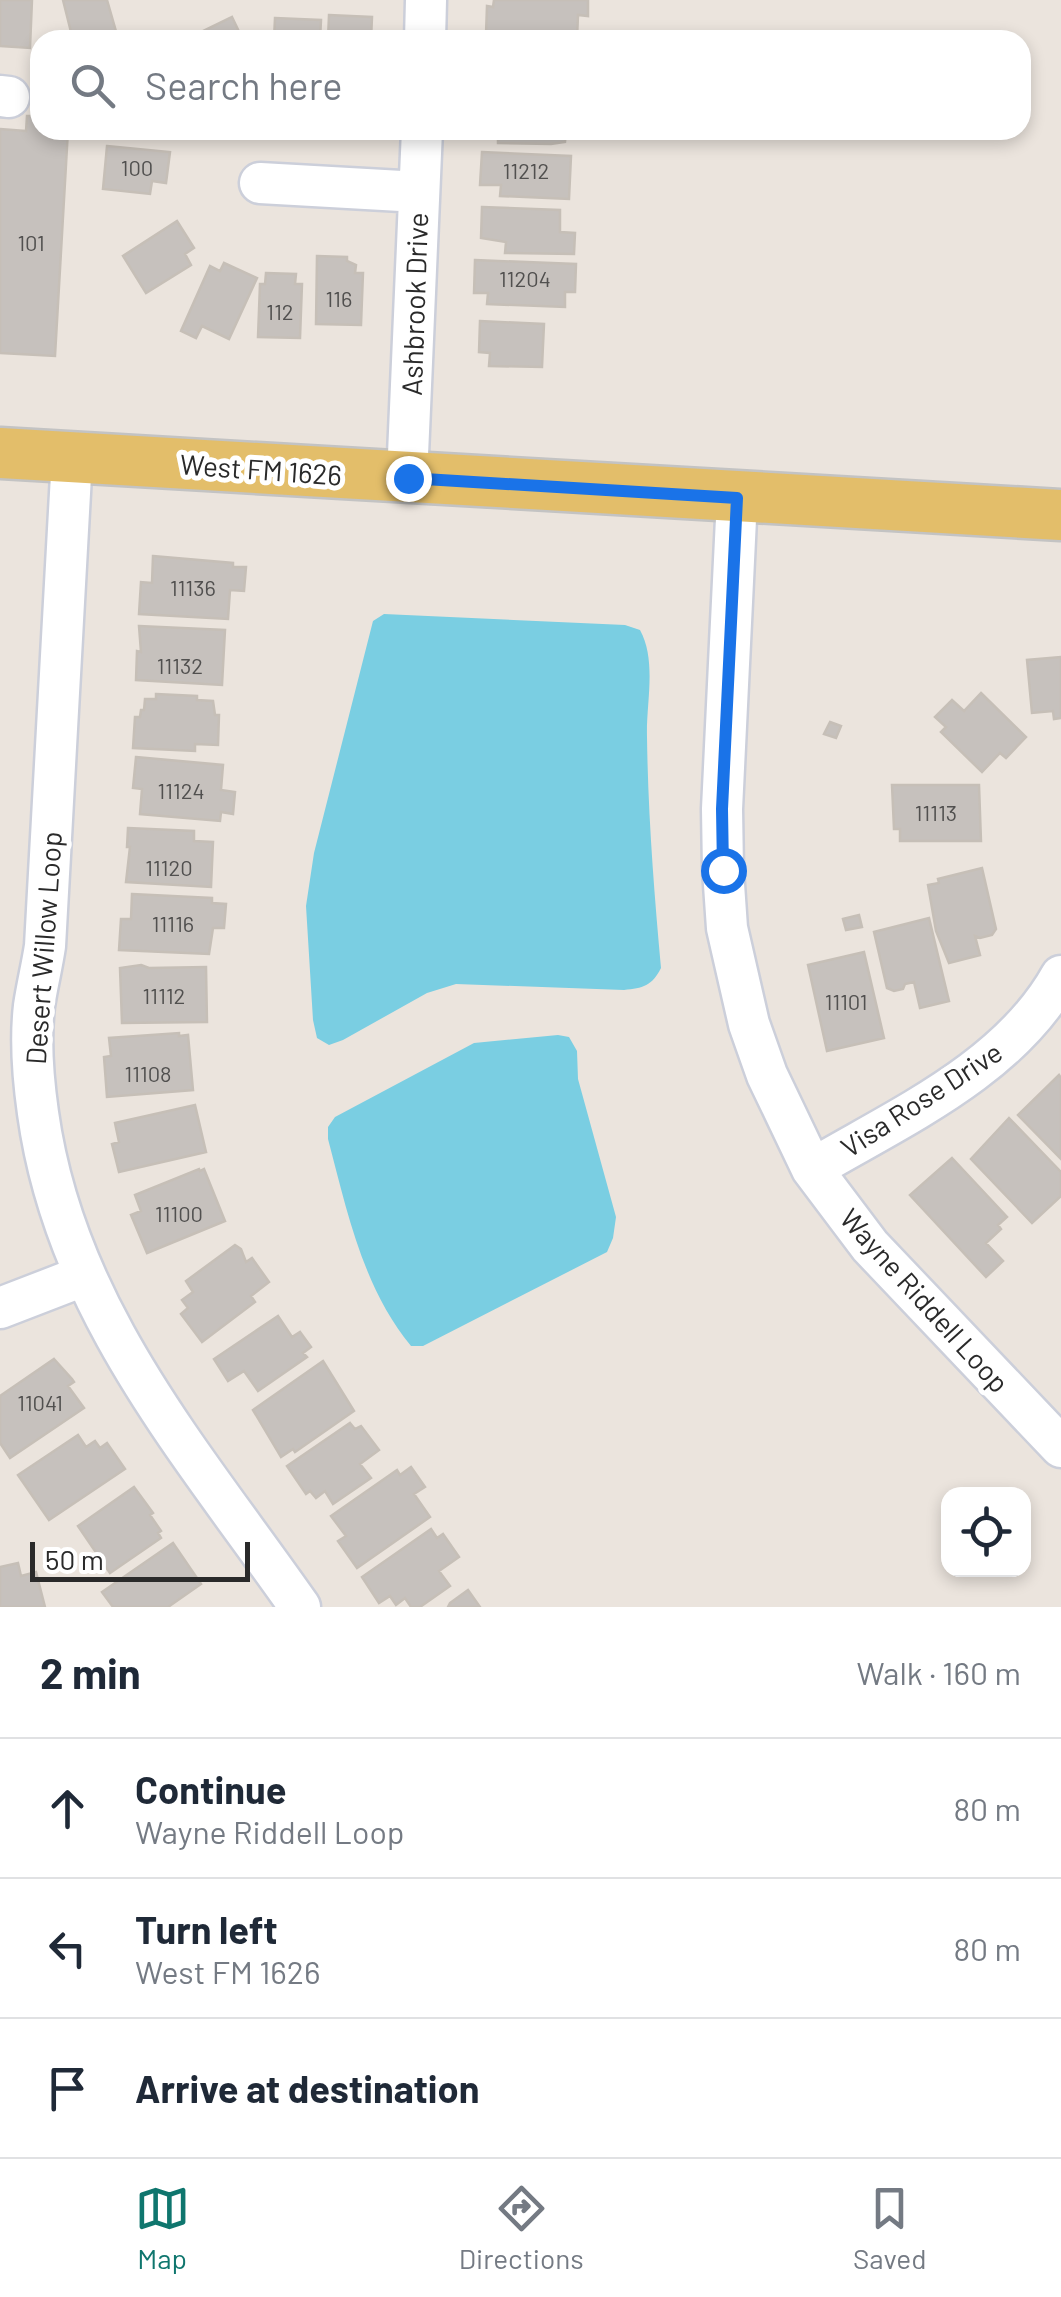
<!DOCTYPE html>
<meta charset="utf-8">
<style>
:root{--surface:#fff;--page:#f2f2f3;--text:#1f2937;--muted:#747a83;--line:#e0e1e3;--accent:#0f766e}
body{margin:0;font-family:Barlow,sans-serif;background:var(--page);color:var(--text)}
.controls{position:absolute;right:30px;bottom:30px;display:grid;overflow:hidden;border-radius:20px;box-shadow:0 5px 15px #0003}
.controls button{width:90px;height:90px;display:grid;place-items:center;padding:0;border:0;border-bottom:2px solid var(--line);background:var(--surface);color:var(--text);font:50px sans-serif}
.scale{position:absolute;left:30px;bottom:25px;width:220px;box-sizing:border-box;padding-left:10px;border:5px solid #2a2a2a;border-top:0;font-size:28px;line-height:35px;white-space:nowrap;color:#2a2a2a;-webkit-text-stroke:8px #fff;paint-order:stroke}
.stop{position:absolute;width:30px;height:30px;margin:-22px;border:8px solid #1a73e8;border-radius:50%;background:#fff}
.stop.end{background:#1a73e8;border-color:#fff;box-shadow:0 2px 10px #0008}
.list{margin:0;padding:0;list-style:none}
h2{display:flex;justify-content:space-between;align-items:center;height:130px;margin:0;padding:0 40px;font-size:42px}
h2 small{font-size:32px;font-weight:400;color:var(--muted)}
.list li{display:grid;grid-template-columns:65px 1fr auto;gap:30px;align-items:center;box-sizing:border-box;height:140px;padding:0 40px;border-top:2px solid var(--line)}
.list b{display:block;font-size:38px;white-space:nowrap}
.list p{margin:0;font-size:32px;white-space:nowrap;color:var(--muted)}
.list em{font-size:32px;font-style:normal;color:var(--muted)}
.icon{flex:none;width:55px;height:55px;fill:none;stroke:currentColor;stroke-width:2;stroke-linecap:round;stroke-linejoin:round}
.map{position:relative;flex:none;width:1061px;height:1607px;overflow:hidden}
.search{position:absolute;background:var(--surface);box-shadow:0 5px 15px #0003;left:30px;right:30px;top:30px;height:110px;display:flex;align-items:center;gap:25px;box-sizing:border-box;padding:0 35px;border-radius:30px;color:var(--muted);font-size:38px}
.sheet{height:550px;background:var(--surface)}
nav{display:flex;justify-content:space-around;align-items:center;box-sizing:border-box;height:140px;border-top:2px solid var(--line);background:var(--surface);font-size:28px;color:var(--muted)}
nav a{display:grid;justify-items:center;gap:5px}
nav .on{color:var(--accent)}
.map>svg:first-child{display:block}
.water{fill:#7acee2}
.building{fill:#c6c1bd;stroke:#c6bfb7;stroke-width:2.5}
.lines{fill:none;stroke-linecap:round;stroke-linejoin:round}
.minor-casing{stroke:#cccfda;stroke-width:45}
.major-casing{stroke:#c3c3c3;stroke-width:55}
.minor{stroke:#fff;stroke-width:40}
.major{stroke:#e3be6a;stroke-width:50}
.route{stroke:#1a73e8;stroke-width:12}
.labels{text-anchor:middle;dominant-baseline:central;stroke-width:10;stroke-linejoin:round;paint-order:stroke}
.number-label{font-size:22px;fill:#51504f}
.street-label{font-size:28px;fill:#2a2a2a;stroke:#fff}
</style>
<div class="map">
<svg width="1061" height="1607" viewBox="0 0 1061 1607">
<rect width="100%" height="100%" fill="#ebe4dd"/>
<path class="water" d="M384,614L625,625L640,630C657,661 646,703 647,737C648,814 654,891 661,968C652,986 643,988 624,990L456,984L427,993L343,1040L329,1045L317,1038L313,1020L306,906L314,853L373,621Z
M558,1035L569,1037L577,1051L578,1079L616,1217L613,1238L607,1252L423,1346H411C363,1288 347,1211 328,1139V1127L335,1117L474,1043Z"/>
<path class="building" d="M0,0H32L30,48L0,46Z
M63,0H107L117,35L99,40H73Z
M494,0H588V16L578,15L577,39L486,34L487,6L493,7Z
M329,15L372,17L371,40H328Z
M232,17L243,40H192L191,37Z
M275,18L321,20L320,40H274Z
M36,104H40V130H68L55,356L0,353V129L26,131L27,116H35Z
M566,130L565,142L551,144L498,143V131H487Z
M107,146L170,152L166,183L152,181L150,194L103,189Z
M482,152L571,156L569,199L500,196L501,185H480Z
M482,207L560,210V232L575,233L574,254L505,253L506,242L481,238Z
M177,221L194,248L185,254L191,265L146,293L123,256Z
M317,256L347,257V261L356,265L355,273H363L361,325L316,324Z
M475,260L576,264L575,292H565V307L487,304L488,293H474Z
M224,263L257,278L229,339L202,326L196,338L181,331L210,266L220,271Z
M266,273L296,274L295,284H302L300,338L258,337L260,284H265Z
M480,321L544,324L542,367L489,366L490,353L479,352Z
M153,556L233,563V567H246L244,591L230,590L228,619L139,614L141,582L152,583Z
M139,626L225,630L222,685L136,680L137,651L141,652Z
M1061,657V718L1054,719L1053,711L1032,713L1027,660Z
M981,693L1026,737L1006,758L1000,753L982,772L941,732L946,727L935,717L952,700L964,711Z
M156,694L197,696V700L213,701L215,715H219L218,745L195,744V751L133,748L135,717H140L141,710H144L145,699H156Z
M830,722L841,726L836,738L824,734Z
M136,757L223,765L221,790L235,792L233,814L221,812L220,821L140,814L142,789L133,788Z
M892,785H979L981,841H900V829H894Z
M128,828L194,831V841L213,842L211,887L126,882L130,847H127Z
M982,868L996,929L992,935L980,938L975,936L980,955L949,963L936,931L928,885L939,883L938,879Z
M132,894L212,898V903L226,904L224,928H213L209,954L119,950L121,919H131Z
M859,915L862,927L846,930L843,919Z
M929,918L949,1001L920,1008L914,982L905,984L903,989L894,991L887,988L874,932Z
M864,952L884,1038L827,1051L808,965Z
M141,965L149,968L206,967L207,1022L122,1023L120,968Z
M179,1033V1036L188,1035L193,1090L107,1097L104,1057L111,1056L109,1038Z
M1059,1075L1061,1078V1159L1018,1115Z
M195,1105L206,1152L119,1172L112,1144L119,1142L115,1123Z
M1009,1118L1061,1172V1196L1032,1223L971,1159Z
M952,1158L1007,1217L998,1225L1001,1229L986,1243L1003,1261L986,1277L910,1195Z
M199,1169L200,1171L204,1169L225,1221L147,1253L131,1215L141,1211L135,1195Z
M235,1245L241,1249L246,1262L252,1258L269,1282L251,1296L255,1302L202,1342L181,1314L188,1308L182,1300L193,1292L186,1281Z
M278,1316L292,1337L300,1332L311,1347L303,1353L307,1357L258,1391L244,1371L228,1381L214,1359Z
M54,1359L72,1379L74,1382L68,1386L84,1408L10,1458L0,1443V1396Z
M323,1361L354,1411L295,1452L293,1449L281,1457L253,1410Z
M350,1423L355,1429L361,1426L379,1450L360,1464L371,1478L333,1504L325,1491L316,1498L310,1491L306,1494L287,1466Z
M78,1435L86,1447L95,1441L100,1448L107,1443L125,1469L49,1520L18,1475Z
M411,1467L425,1487L414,1494L430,1517L357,1568L338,1541L346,1536L331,1516L397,1470L400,1475Z
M134,1487L153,1513L150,1515L161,1531L158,1533L161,1538L110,1573L78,1526Z
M431,1529L437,1538L443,1534L459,1557L439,1571L450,1586L420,1607H411L405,1598L396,1605L390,1596L379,1603L362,1577Z
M173,1543L201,1584L168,1607H113L102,1592Z
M18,1563L21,1576L36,1572L45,1607H0V1567Z
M468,1590L480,1607H448L450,1603Z"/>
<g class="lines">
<g class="minor-casing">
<path id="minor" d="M425,40L426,0
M0,96L9,97
M260,183L419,192
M72,457L45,946C42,966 37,986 34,1006C30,1041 33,1078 38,1113C65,1309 190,1450 300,1607
M407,478L422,130
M737,498L722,809L723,870L727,928L749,1024L767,1075L812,1169L870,1246L1061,1447
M812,1169C900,1117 1009,1069 1061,976
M0,1308L83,1276"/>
</g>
<g class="major-casing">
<path id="major" d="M0,453L1061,515"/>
</g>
<use href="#minor" class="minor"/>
<use href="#major" class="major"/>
</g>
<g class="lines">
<path class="route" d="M408,478L737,498L722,809L723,870"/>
</g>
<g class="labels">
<g class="number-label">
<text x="137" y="167">100</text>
<text x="526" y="170">11212</text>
<text x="31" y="242">101</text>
<text x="525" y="278">11204</text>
<text x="339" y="298">116</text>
<text x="280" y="311">112</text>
<text x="193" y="587">11136</text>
<text x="180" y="665">11132</text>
<text x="181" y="790">11124</text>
<text x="936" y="812">11113</text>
<text x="169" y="867">11120</text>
<text x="173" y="923">11116</text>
<text x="164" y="995">11112</text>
<text x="846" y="1001">11101</text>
<text x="148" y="1073">11108</text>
<text x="179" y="1213">11100</text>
<text x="40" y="1402">11041</text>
</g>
<g class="street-label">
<text transform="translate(414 304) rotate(-88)">Ashbrook Drive</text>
<text transform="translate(261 469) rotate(4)">West FM 1626</text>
<text transform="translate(43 948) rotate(-86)">Desert Willow Loop</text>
<text transform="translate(921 1099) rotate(-33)">Visa Rose Drive</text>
<text transform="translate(925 1300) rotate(48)">Wayne Riddell Loop</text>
</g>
</g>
</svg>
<div class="controls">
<button><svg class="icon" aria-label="locate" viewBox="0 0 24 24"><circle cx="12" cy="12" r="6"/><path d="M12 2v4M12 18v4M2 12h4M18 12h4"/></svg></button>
</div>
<div class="scale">50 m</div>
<div class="stop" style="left:723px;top:870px"></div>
<div class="stop end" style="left:408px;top:478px"></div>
<div class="search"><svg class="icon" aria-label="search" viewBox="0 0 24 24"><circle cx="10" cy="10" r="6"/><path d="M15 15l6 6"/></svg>Search here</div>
</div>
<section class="sheet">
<h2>2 min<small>Walk · 160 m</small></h2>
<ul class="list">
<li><svg class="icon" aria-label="ahead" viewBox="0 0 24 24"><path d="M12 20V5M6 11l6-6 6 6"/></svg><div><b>Continue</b><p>Wayne Riddell Loop</p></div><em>80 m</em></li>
<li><svg class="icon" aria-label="left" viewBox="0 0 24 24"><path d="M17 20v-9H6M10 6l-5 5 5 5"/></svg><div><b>Turn left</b><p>West FM 1626</p></div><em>80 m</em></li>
<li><svg class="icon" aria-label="arrive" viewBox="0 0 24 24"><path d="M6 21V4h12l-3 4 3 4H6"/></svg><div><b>Arrive at destination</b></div></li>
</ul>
</section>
<nav>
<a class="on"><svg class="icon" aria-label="map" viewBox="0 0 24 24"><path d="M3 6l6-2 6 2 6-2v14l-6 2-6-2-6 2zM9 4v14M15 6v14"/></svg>Map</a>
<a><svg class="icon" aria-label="directions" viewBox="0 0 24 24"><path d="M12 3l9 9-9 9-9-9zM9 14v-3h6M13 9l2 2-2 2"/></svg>Directions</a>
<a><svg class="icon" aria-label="saved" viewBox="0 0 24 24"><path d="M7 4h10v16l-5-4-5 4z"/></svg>Saved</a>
</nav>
